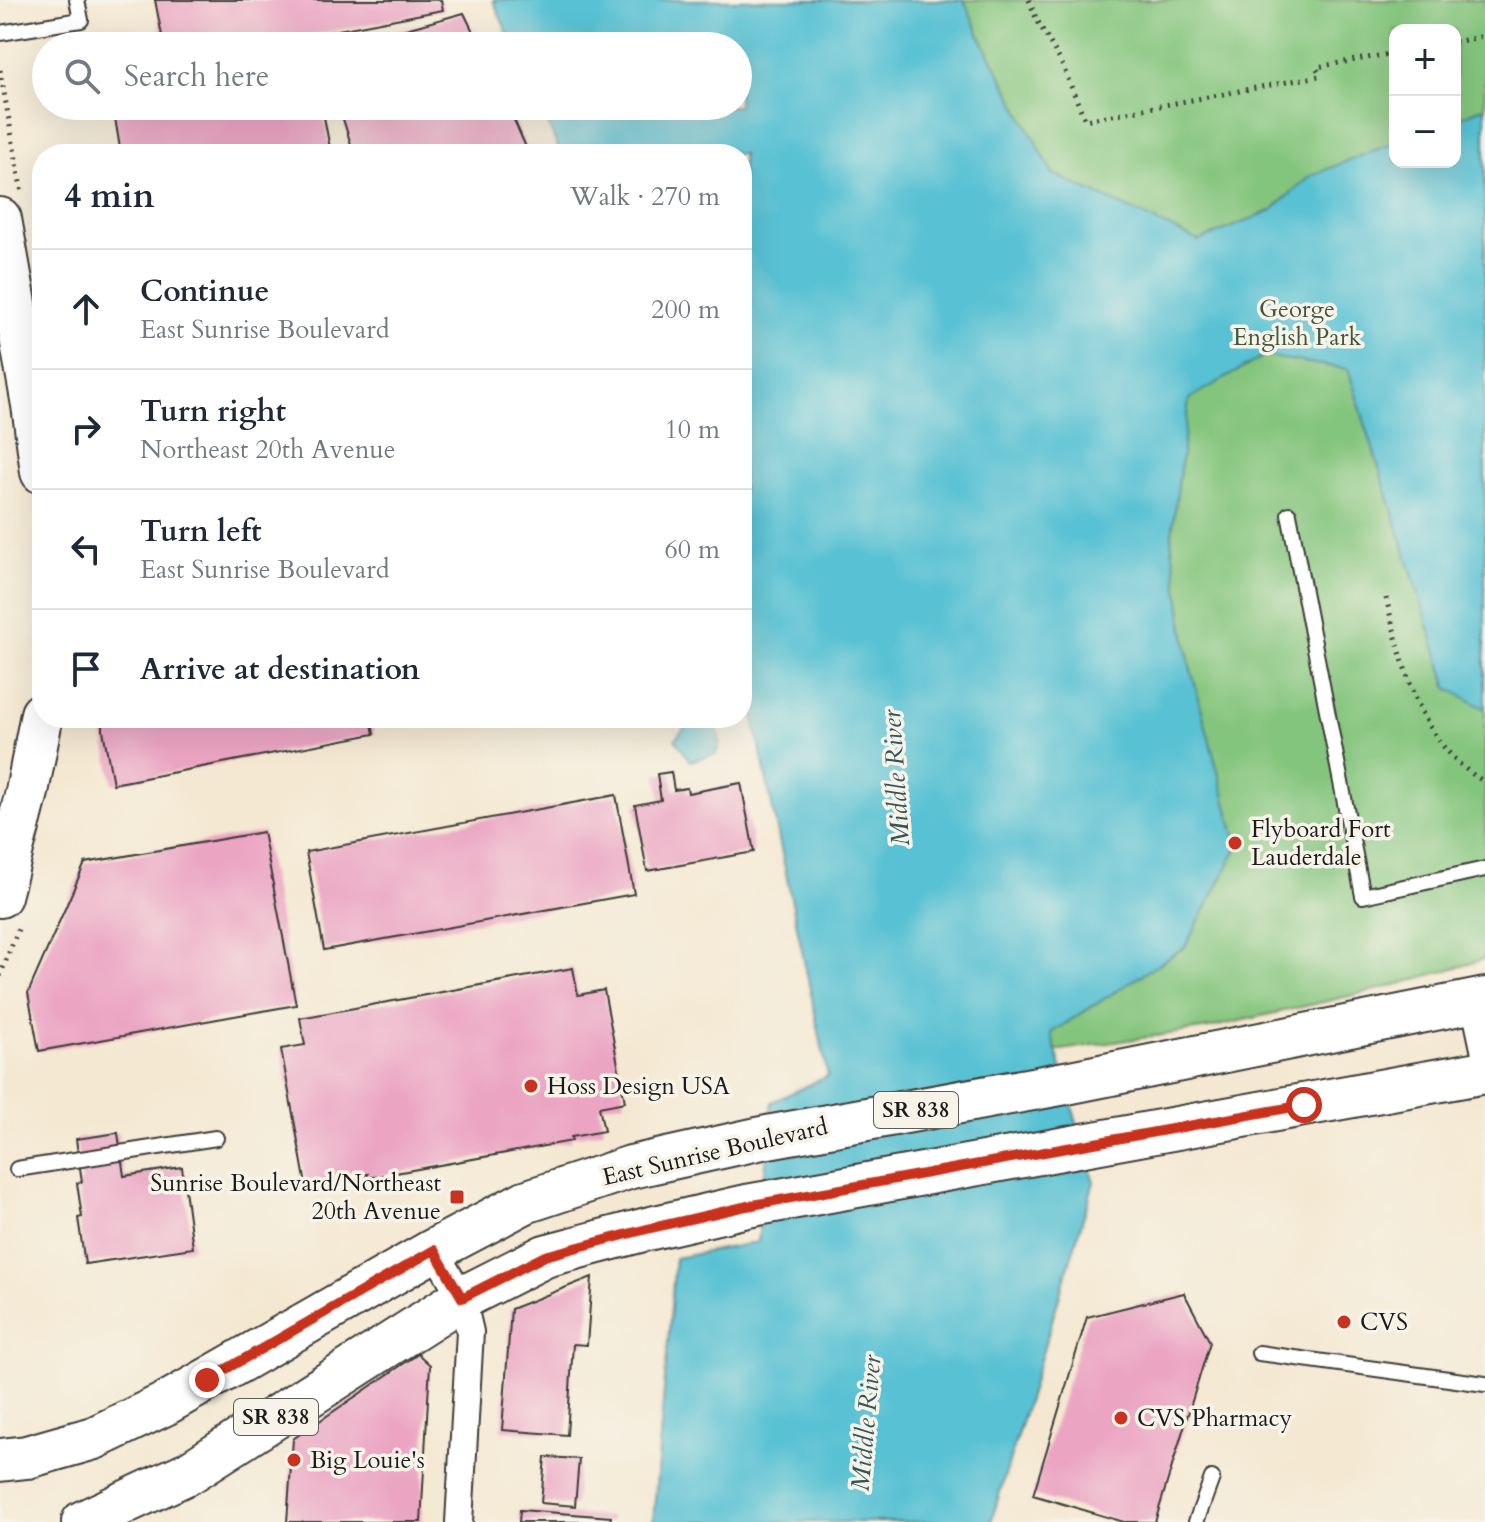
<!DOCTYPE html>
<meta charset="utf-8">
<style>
:root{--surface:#fff;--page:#f2f2f3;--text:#1f2937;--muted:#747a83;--line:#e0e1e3}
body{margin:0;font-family:Cardo,serif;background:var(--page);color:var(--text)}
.controls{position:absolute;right:24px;top:24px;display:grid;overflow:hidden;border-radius:16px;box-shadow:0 8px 32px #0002}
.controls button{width:72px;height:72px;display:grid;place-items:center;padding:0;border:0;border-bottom:2px solid var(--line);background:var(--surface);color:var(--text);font:40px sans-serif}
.stop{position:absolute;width:24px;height:24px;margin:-18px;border:6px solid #c8321e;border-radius:50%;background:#fff}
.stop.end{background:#c8321e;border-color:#fff;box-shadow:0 2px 8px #0008}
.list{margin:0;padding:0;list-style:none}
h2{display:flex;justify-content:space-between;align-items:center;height:104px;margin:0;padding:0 32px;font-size:34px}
h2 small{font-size:26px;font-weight:400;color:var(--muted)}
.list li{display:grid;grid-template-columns:52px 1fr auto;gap:24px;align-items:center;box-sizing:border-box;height:120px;padding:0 32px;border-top:2px solid var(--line)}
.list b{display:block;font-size:30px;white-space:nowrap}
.list p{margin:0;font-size:26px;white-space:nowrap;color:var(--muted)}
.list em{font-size:26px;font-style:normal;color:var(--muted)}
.icon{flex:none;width:44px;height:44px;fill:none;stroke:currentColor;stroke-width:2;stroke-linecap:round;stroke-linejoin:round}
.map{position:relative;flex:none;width:1485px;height:1522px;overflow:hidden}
.search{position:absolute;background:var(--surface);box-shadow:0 8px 32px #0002;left:32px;top:32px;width:720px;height:88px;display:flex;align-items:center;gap:20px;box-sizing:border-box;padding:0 28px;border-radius:44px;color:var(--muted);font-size:30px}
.panel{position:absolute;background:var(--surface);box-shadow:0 8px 32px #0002;left:32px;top:144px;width:720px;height:584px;border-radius:32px}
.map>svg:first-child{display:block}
.green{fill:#84c57d;stroke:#50704c;stroke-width:2;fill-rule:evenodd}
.water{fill:#58c1d3;stroke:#3a6e78;stroke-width:2}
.building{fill:#eba5c3}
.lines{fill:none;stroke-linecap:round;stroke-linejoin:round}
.service-casing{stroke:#3c3b37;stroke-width:18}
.minor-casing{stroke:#3c3b37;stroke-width:30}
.primary-casing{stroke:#3c3b37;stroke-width:46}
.path{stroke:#3c3b37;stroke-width:5;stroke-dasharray:2 6;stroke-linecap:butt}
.service{stroke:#fff;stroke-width:14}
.minor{stroke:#fff;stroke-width:26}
.primary{stroke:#fff;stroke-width:42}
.route{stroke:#c8321e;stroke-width:10}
.poi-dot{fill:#c8321e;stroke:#f7f3e8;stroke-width:3}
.labels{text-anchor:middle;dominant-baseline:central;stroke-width:7;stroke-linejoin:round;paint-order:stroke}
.shield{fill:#f7f3e8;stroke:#5e5c59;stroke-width:2}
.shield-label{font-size:22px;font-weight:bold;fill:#1c1c1c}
.park-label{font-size:24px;fill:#40573e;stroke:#f7f3e8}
.poi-label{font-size:24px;fill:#1c1c1c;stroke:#f7f3e8;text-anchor:start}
.street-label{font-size:24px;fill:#1c1c1c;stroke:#f7f3e8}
.water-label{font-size:26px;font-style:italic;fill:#31565c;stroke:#f7f3e8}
</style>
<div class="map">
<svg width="1485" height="1522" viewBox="0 0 1485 1522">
<rect width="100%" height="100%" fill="#f7f3e8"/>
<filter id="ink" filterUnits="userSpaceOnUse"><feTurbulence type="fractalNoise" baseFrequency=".0125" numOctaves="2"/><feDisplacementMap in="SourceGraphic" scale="16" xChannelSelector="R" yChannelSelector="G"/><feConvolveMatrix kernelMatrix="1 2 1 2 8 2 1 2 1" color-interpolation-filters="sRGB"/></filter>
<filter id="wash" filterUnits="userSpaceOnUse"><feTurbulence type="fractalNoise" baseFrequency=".006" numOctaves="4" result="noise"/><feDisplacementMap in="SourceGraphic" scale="32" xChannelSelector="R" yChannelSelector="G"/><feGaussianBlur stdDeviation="1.8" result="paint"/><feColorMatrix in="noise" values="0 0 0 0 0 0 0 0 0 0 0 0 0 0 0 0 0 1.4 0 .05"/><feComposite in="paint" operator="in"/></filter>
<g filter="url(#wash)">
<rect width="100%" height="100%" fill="#f4e8d2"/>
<path class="green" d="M964,0H1485V959L1389,987L1209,1028L1055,1051L1050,1033L1185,947L1188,662L1171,541ZM1395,30H1455V162H1395Z"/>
<path class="water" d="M493,0H964L981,38L1053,174L1199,241L1272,210L1310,176L1395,142V162H1455V119L1485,107V709L1448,688L1348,369L1264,356L1189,399L1171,541L1189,662L1238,847L1185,947L1051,1033L1094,1182L991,1522H653L675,1258L758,1242L772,1102L828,1076L742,661V154H561L540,106H738V46H513Z
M686,718H715L720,742L716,754L690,761L675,739L686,726Z"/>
<g id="blocks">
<path class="building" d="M155,0H441L443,10L255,46H164Z
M464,13L480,46H348V45Z
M113,106H322L331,154H121Z
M339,106H508L529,154H354Z
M103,718H371L374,734L113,784L103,730Z
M671,772L674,790L687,788L688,793L741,783L754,852L647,871L635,805L661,800L657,774Z
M616,795L634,894L324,950L306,852Z
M263,832L296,1005L39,1051L28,993L85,863Z
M573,968L578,995L604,990L625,1102L599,1107L604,1131L571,1137L572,1141L368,1178V1174L306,1185L281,1049L305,1045L300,1018Z
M118,1133L124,1176L182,1167L193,1248L85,1264L78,1218L82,1217L77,1183L82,1182L76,1139Z
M592,1277L587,1345L573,1344L567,1435L502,1430L511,1309Z
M1184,1293L1210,1342L1155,1522H1124L1033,1495L1087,1317Z
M418,1354L430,1365L421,1522H287L293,1439Z
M545,1457L579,1459L575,1506L541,1503Z
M520,1510L611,1517L610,1522H519Z"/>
</g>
</g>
<g filter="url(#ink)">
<use href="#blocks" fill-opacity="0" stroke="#3c3b37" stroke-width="2"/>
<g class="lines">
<g class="service-casing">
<path id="service" d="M0,33L81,20L77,0
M1289,514L1363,896L1485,869
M17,1169L216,1138
M1259,1353L1485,1384
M1196,1522L1212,1478"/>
</g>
<g class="minor-casing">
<path id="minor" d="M1474,1002L1485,1053
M434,1250L462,1298L470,1332L459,1522"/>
</g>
<g class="primary-casing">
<path id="primary" d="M0,219L33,405L42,472
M0,896L27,792L42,714
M0,1460L27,1457L94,1438L165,1404L434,1250L525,1202L631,1167L762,1138L1071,1082L1485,999
M83,1522L190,1472L462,1298L545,1256L647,1229L747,1206L1485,1072"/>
</g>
<path class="path" d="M1029,0L1036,18L1061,62L1085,120L1319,76L1317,67L1395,53
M1455,42L1485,36
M0,70L22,193
M1386,598C1403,665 1419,745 1485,782
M0,976L20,924"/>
<use href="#service" class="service"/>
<use href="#minor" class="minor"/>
<use href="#primary" class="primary"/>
</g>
</g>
<g class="lines" filter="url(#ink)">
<path class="route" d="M207,1380L434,1250L462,1298L545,1256L647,1229L747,1206L1304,1105"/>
</g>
<g class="poi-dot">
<circle cx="1235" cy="843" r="8"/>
<circle cx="531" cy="1086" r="8"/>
<rect x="449" y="1189" width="16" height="16" rx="4"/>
<circle cx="1344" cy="1322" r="8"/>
<circle cx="1121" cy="1418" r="8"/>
<circle cx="294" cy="1460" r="8"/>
</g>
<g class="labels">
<g class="shield">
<rect x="874" y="1092" width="84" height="36" rx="6"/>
<rect x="234" y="1399" width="84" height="36" rx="6"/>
</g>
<g class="shield-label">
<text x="916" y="1110">SR 838</text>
<text x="276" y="1417">SR 838</text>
</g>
<g class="park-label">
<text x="1297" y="309">George<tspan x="1297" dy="28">English Park</tspan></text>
</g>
<g class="poi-label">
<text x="1251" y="829">Flyboard Fort<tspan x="1251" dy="28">Lauderdale</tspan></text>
<text x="547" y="1086">Hoss Design USA</text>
<text x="441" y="1183" text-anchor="end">Sunrise Boulevard/Northeast<tspan x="441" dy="28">20th Avenue</tspan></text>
<text x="1360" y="1322">CVS</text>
<text x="1137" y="1418">CVS Pharmacy</text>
<text x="310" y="1460">Big Louie's</text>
</g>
<g class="street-label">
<text transform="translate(715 1152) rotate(-13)">East Sunrise Boulevard</text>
</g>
<g class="water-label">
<text transform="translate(896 778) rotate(-94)">Middle River</text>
<text transform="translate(866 1423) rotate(-85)">Middle River</text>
</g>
</g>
</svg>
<div class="controls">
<button>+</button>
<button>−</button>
</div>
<div class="stop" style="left:1304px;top:1105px"></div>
<div class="stop end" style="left:207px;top:1380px"></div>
<div class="search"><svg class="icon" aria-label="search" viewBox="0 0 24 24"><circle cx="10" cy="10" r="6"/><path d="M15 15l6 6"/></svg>Search here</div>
<section class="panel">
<h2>4 min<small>Walk · 270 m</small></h2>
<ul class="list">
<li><svg class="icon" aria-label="ahead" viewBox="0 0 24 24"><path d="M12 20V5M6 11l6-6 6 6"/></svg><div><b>Continue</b><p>East Sunrise Boulevard</p></div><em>200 m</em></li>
<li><svg class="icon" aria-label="right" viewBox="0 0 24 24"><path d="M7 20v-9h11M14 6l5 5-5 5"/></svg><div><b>Turn right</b><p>Northeast 20th Avenue</p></div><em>10 m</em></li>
<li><svg class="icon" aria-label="left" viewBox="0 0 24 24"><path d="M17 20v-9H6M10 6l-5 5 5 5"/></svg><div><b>Turn left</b><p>East Sunrise Boulevard</p></div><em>60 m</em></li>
<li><svg class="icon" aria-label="arrive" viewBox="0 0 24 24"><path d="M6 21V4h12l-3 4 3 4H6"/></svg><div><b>Arrive at destination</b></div></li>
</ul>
</section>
</div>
